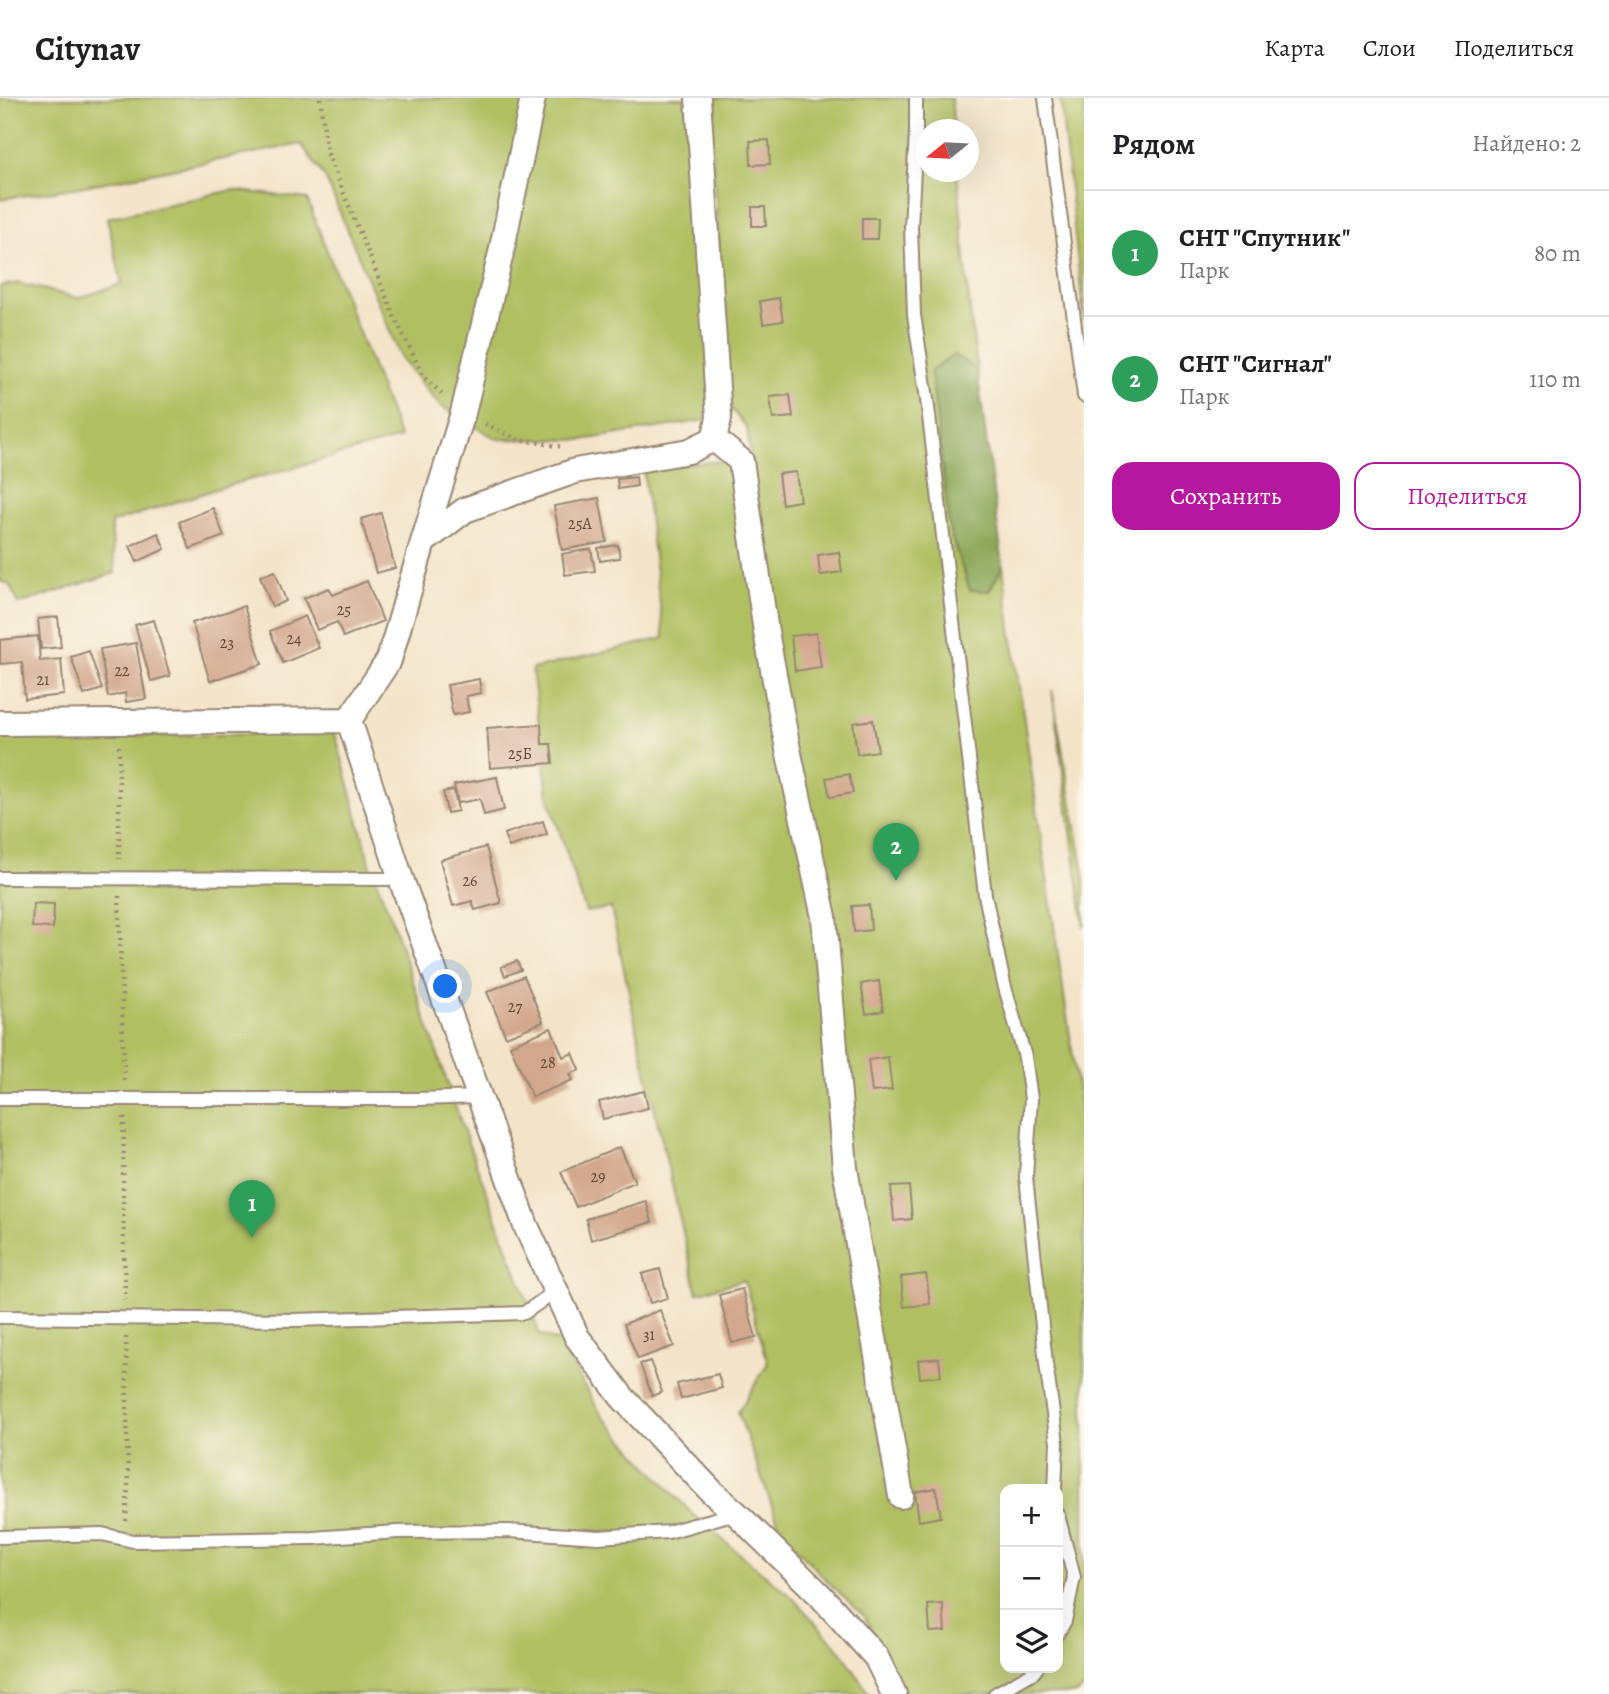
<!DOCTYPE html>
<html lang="ru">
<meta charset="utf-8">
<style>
:root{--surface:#fff;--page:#f2f2f2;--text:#202124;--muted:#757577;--line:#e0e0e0;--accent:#b5179e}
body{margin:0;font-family:Alegreya,serif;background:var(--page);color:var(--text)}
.controls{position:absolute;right:21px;bottom:21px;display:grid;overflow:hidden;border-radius:14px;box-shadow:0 7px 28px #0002}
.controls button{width:63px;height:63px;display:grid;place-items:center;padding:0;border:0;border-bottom:2px solid var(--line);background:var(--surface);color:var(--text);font:35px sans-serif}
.compass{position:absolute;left:916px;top:21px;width:63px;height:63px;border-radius:50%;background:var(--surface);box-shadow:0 7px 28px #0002;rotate:252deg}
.you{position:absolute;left:446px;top:889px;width:24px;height:24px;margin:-18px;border:5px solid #fff;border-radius:50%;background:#1a73e8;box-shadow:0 0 0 10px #1a73e833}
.badge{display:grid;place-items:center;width:46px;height:46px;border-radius:50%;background:var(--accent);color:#fff;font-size:23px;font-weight:700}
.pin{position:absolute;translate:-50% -58px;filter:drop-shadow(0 2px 4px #0008)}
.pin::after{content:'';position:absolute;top:37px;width:24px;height:21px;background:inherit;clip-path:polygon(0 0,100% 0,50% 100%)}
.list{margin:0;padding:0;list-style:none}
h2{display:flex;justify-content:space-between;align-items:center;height:91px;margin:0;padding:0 28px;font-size:30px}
h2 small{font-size:23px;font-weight:400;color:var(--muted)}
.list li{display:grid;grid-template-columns:46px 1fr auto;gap:21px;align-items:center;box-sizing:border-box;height:126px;padding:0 28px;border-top:2px solid var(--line)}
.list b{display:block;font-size:26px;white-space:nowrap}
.list p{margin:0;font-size:23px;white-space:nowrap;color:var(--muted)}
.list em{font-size:23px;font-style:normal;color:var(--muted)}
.actions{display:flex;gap:14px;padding:21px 28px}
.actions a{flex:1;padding:16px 0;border:2px solid var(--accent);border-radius:21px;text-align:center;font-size:24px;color:var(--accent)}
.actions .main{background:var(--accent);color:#fff}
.icon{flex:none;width:38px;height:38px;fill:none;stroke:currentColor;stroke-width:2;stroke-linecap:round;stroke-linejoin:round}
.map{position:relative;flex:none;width:1084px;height:1596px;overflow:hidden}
header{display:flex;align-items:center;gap:42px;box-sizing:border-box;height:98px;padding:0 35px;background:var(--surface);border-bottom:2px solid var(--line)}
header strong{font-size:33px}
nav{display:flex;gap:38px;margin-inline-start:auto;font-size:24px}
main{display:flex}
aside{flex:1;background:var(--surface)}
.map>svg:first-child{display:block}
.green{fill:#b0bf62;stroke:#767440;stroke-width:2;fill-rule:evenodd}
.forest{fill:#8ca658;stroke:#64683b;stroke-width:2}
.building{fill:#d1a78d}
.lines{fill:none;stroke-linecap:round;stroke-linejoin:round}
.service-casing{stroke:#978774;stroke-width:16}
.minor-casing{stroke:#978774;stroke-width:28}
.path{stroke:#978774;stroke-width:4.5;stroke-dasharray:2 5;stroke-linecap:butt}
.service{stroke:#fff;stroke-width:12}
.minor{stroke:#fff;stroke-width:24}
.labels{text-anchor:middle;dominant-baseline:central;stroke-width:5;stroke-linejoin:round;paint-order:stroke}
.number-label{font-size:16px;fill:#60493a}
</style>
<header>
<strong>Citynav</strong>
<nav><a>Карта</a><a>Слои</a><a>Поделиться</a></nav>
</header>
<main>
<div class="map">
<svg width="1084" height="1596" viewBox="0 0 1084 1596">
<rect width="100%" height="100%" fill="#fbf7ec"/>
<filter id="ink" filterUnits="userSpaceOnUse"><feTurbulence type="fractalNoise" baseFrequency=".0143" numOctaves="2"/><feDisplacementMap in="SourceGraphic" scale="14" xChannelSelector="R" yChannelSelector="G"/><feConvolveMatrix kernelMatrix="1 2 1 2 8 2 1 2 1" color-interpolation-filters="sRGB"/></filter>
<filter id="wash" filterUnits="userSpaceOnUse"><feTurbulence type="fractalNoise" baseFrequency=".00686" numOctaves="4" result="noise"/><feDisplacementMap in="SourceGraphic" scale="28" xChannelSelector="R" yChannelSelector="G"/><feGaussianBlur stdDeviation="1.57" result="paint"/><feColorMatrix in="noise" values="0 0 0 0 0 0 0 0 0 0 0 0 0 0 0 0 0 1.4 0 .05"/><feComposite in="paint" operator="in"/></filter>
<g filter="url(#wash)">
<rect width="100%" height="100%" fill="#f3e4c9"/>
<path class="green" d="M0,0H686L719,320L582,342L497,341L440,308L402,262L326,81L301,46L74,90L0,101Z
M709,0H951L954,31L926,32V74H957L969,203L977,272L954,257L931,273L950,434L970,492L989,493L1003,468L1016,568L1084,1034V1590L1077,1596H905L864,1518L827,1483L781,1433L738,1314L768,1265L744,1182L697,1195L642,956L611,810L586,814L548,698L532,571L664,540L643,369L724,363L734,364L769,513L747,330L729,308ZM1005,1391H1058V1570H1005Z
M1060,0H1084V224L1061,6Z
M232,92L307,101L400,340L216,391L111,425L115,475L19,506L9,486L0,483V188L18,185L78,200L122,186L107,120Z
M1052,592L1084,775V829Z
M335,635L371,769L389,814L467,1042L540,1237L558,1243L602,1318L692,1416L793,1500L843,1555L869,1596H0V640Z"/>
<path class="forest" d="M954,257L977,272L1003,468L989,493L970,492L950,434L931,273Z"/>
<g id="blocks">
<path class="building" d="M769,42L770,66L751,67L750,43Z
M752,109H765L766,128H752Z
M862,120H878L877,141H862Z
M779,200L783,223L763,226L760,203Z
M790,297L793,319L773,321L770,299Z
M796,374L800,403L782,406L778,376Z
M636,379L637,388L618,391L617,381Z
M599,400L607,444L562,452L554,408Z
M213,410L224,438L190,451L179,424Z
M381,415L395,470L376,475L361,421Z
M158,435L165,451L137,464L130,448Z
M618,447L620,460L600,463L598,450Z
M591,451L595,473L565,477L562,456Z
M839,454L842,474L820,477L818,457Z
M275,473L286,503L272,509L260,478Z
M367,483L383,523L343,539L337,524L317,532L304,500L329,490L333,497Z
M244,508L262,566L210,583L192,525Z
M305,518L319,550L283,565L270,533Z
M58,519L61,549L41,551L38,521Z
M154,522L170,578L151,583L135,527Z
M816,535L821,569L795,573L791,538Z
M38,538L40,563L61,561L64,597L25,601L22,564L0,566V542Z
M136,545L146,601L126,604L125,595L108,599L100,551Z
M89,553L102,591L84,597L71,559Z
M479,581L481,595L466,598L469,614L453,617L447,587Z
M873,622L878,653L857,656L853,625Z
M541,626L542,646H551L553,665L490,670L487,630Z
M849,676L853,695L830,699L826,680Z
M497,679L504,712L484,717L480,701L458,705L454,687Z
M454,692L458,713L447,715L443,694Z
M543,723L547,736L509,749L504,736Z
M486,749L501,805L475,812L472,803L453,808L440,762Z
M33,805L54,806L53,830L32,829Z
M869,807L871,832L854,834L852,808Z
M517,863L521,872L505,878L501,869Z
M524,878L543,924L506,939L487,894Z
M879,883L883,913L866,916L861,886Z
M551,930L563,959L573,955L580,972L570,976L573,982L532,999L510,947Z
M888,959L892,992L872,994L868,962Z
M644,993L648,1010L603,1021L599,1004Z
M620,1049L635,1084L576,1109L561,1074Z
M909,1088L912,1121L894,1123L891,1089Z
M646,1103L652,1124L591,1142L586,1121Z
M660,1171L668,1200L650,1205L642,1176Z
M926,1176L930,1206L904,1209L901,1179Z
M742,1191L756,1239L732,1245L719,1197Z
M660,1212L674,1248L638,1261L624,1226Z
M939,1260L941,1278L920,1280L918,1262Z
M650,1263L662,1294L652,1298L640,1266Z
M718,1276L722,1290L681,1301L677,1286Z
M936,1390L941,1419L919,1423L915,1394Z
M943,1506L945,1533L930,1534L928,1507Z"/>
</g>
</g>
<g filter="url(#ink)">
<use href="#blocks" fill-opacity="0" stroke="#978774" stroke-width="2"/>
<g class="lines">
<g class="service-casing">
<path id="service" d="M916,0V33L911,129L914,217L927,301L985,797L1004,886L1025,959L1031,1001L1026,1079L1046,1265L1057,1345L1055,1391
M1045,0L1084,298
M0,780L401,781
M0,1001H418L479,999
M0,1219L294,1222L524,1215L556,1193
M1058,1417L1074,1479L1065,1523L1058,1535
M0,1439L102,1436L133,1443L313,1440L397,1434L508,1433L599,1439L668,1434L736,1415
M995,1596L1034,1574L1037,1570"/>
</g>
<g class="minor-casing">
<path id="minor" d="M714,341L741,363L766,534L788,651L824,819L845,1070L901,1398
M423,444L465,412L575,373L689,353L714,341L719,320L698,0
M349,622L401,781L526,1128L577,1239L622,1299L712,1394L736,1415L819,1496L876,1559L894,1596
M349,622L389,562L423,444L463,315L501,155L533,0
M0,625L349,622"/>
</g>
<path class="path" d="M320,0L327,54L394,218L424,279L443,297
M485,326L517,341L563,349
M119,648V761
M119,798L124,982
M124,1019L123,1093L125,1202
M126,1423L128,1389L126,1239"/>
<use href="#service" class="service"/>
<use href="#minor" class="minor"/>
</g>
</g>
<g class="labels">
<g class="number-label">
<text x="580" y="426">25А</text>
<text x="344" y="512">25</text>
<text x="294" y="541">24</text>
<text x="227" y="545">23</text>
<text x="122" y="573">22</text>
<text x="43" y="582">21</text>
<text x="520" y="656">25Б</text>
<text x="470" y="783">26</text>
<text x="515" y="909">27</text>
<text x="548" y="965">28</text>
<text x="598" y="1079">29</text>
<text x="649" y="1237">31</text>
</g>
</g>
</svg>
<div class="controls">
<button>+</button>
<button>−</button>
<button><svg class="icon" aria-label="layers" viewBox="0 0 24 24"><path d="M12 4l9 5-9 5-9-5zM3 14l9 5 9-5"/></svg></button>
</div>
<svg class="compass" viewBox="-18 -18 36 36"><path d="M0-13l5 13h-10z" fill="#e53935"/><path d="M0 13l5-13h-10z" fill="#757577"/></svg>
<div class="you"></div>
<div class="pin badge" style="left:252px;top:1140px;background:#2e9e5b">1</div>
<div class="pin badge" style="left:896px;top:783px;background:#2e9e5b">2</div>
</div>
<aside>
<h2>Рядом<small>Найдено: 2</small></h2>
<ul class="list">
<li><span class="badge" style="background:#2e9e5b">1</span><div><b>СНТ &quot;Спутник&quot;</b><p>Парк</p></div><em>80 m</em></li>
<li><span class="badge" style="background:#2e9e5b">2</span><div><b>СНТ &quot;Сигнал&quot;</b><p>Парк</p></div><em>110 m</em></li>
</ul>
<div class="actions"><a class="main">Сохранить</a><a>Поделиться</a></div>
</aside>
</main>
